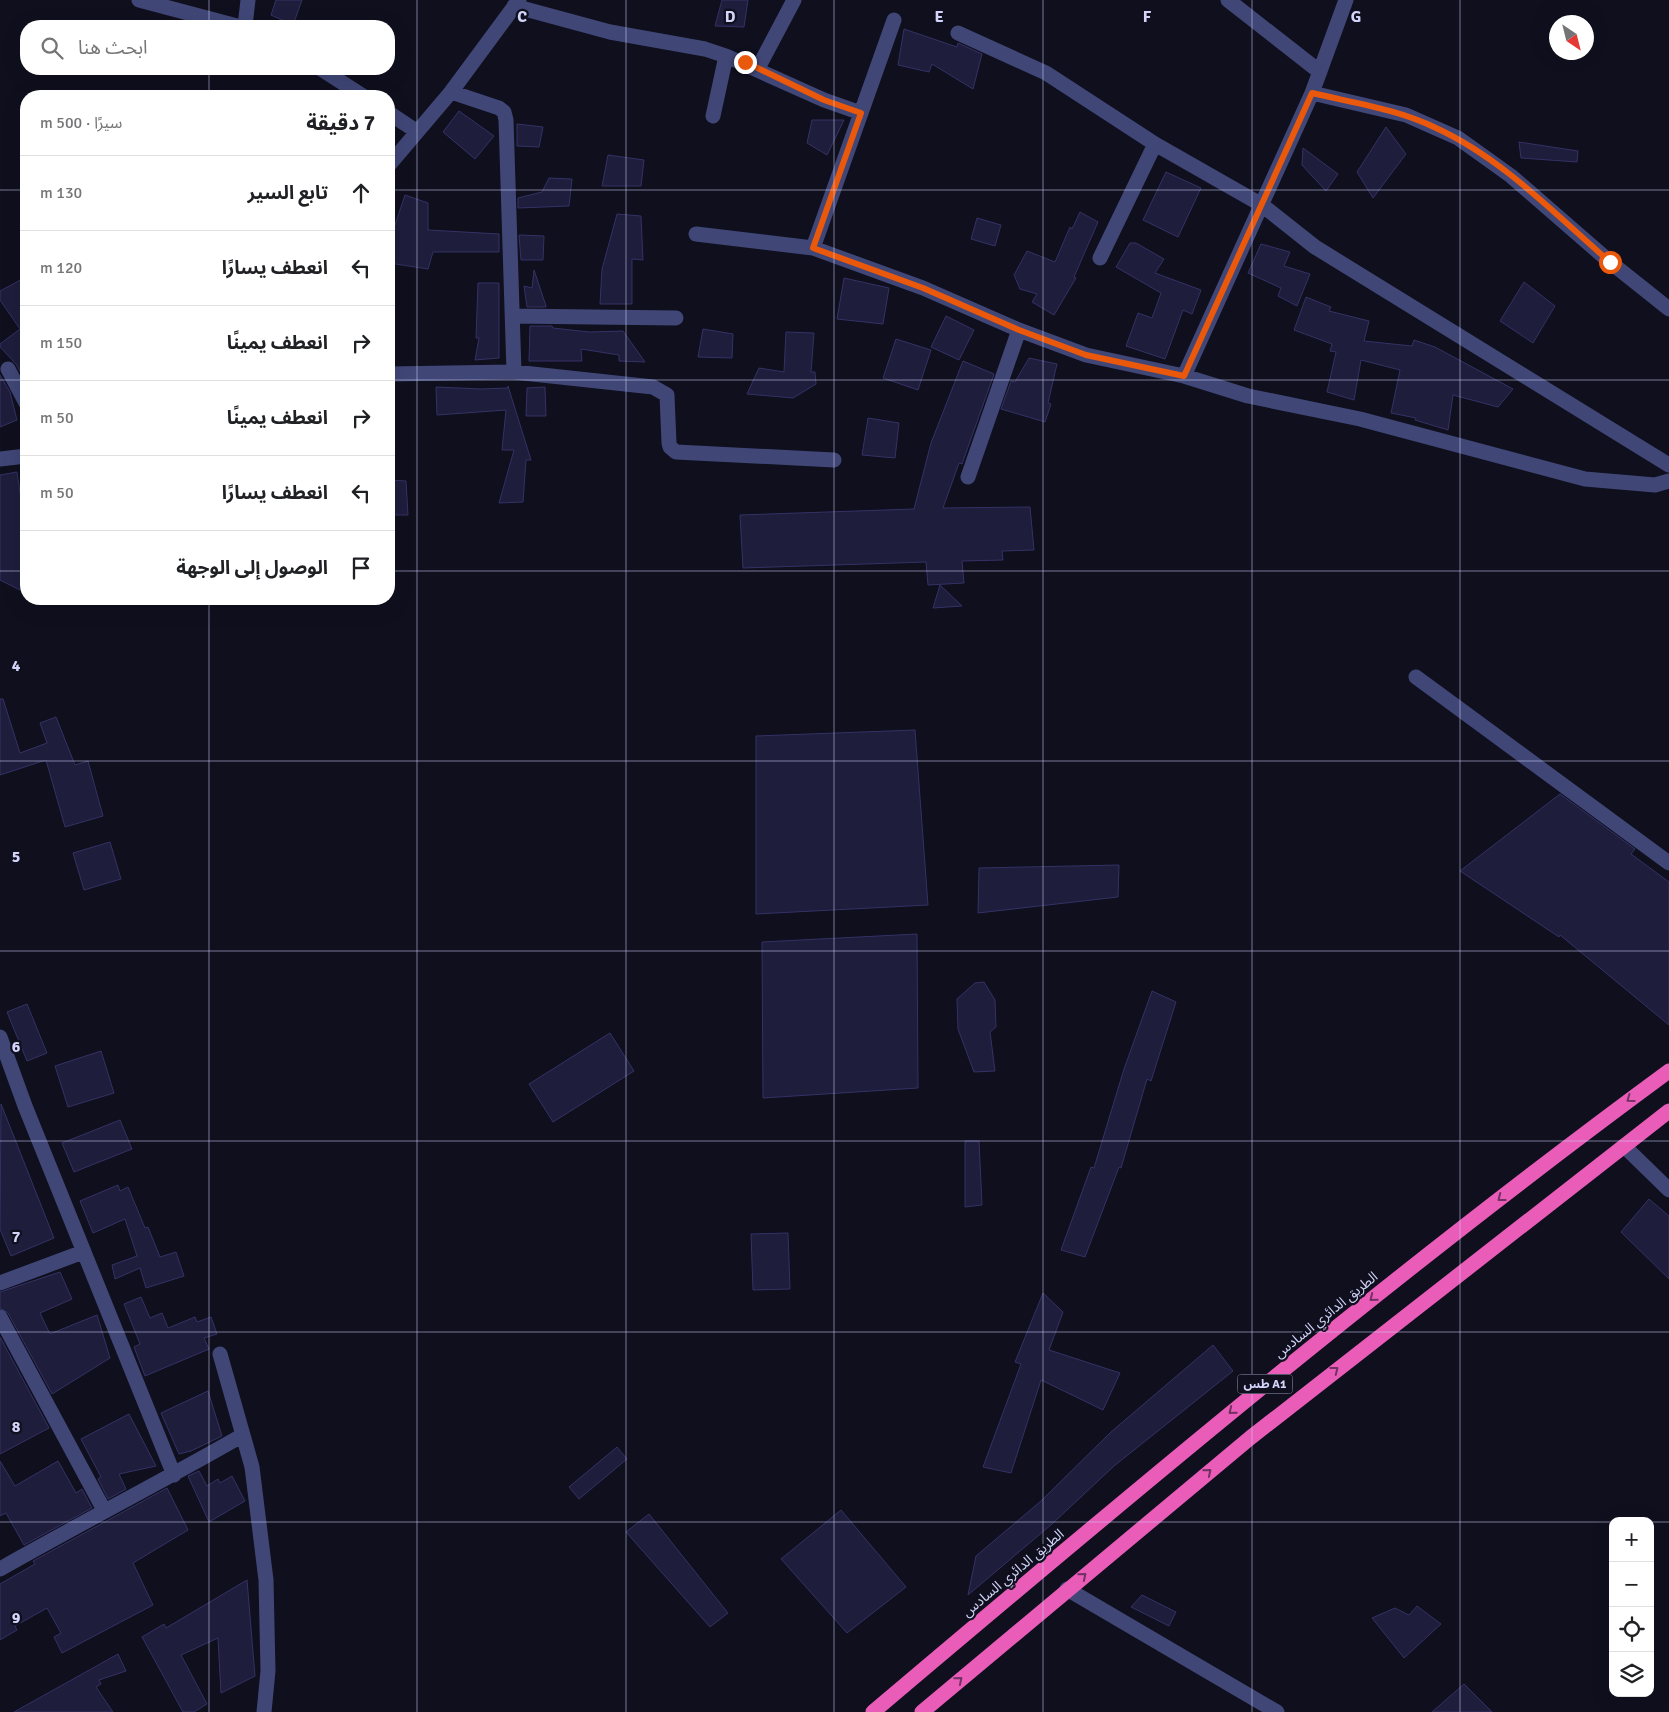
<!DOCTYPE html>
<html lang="ar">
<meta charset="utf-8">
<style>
:root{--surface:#fff;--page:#f2f2f2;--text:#202124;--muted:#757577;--line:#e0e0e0}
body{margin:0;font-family:Signika,"Noto Sans Arabic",sans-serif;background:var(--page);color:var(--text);direction:rtl}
.controls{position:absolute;right:15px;bottom:15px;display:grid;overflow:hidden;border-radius:10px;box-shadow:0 5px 20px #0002}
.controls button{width:45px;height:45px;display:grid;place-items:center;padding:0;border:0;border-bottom:1px solid var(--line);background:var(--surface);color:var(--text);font:25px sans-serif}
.compass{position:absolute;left:1549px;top:15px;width:45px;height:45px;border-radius:50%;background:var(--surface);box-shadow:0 5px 20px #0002;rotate:145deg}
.stop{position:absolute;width:15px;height:15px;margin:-11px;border:4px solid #ea580c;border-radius:50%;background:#fff}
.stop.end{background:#ea580c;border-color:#fff;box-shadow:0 1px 5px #0008}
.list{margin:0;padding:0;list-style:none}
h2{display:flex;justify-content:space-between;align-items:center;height:65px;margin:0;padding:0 20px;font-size:21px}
h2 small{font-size:16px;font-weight:400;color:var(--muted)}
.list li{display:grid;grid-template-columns:32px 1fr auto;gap:15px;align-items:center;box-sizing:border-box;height:75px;padding:0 20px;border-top:1px solid var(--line)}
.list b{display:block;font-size:19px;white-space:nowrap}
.list em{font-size:16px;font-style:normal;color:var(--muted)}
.icon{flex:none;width:28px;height:28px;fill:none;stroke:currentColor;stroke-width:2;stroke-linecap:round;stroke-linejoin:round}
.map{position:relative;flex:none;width:1669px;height:1712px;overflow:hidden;direction:ltr}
.search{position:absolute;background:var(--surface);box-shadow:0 5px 20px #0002;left:20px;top:20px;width:375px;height:55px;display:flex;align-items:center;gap:12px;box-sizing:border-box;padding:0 18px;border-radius:20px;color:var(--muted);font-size:19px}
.panel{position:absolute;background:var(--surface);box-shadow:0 5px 20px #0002;left:20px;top:90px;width:375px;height:515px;border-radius:20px;direction:rtl}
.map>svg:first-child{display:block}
.building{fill:#1e1d3c;stroke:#343265}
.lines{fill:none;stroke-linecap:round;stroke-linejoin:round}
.minor{stroke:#404777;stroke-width:15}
.highway{stroke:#e95cb8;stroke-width:15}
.oneway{stroke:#713263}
.route{stroke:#ea580c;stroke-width:6}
.grid{fill:none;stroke:#d2d4f9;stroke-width:1;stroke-opacity:0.55}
.labels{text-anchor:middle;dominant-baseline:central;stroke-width:4.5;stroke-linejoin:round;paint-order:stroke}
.shield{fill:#0f0f1e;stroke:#9899b7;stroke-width:1}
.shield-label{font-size:12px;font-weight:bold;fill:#d2d4f9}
.street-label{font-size:14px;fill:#d2d4f9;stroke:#0f0f1e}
.grid-label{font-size:16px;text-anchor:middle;font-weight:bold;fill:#d2d4f9;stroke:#0f0f1e;stroke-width:4.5;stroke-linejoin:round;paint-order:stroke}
</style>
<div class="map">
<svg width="1669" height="1712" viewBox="0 0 1669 1712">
<rect width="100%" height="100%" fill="#0f0f1e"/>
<path class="building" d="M276,0H302L293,25L271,15Z
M722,0H748L744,27L715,26Z
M904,29L957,47L958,43L982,54L973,89L932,64L929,72L898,65Z
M459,111L494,136L475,159L443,132Z
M812,120H844L827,155L807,143Z
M517,124L543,127L539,147L517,146Z
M1386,127L1406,154L1373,198L1357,172Z
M1519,142L1578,151L1577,162L1521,158Z
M1303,148L1338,174L1326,191L1302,165Z
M608,155L644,160L641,186H602Z
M1166,172L1201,188L1178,237L1143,220Z
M549,178L572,179L569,206L518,208V198L542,192Z
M405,195L428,203V230L499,234V252H433L428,269L389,263V222L395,225Z
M1080,212L1098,222L1074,277L1076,278L1054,315L1032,302L1037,294L1020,289L1014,275L1027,251L1055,262L1070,227L1072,229Z
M617,214L641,216L643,260L632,259V304H600L602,269Z
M977,218L1001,225L995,246L971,239Z
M519,235L544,236L543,260H521Z
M1130,243H1136L1164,259L1155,273L1201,290L1192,314L1183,310L1165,359L1126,346L1138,313L1152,318L1161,293L1116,267Z
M1261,244L1290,252L1284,266L1310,274L1297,306L1278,296L1281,288L1248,273Z
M534,270L546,306V307H527L524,286L532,288Z
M26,277V382L16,364L0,347V344L20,329L0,300V291Z
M844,278L889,288L883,324L837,319Z
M1524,282L1555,306L1533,343L1500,321Z
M478,283H499V358L475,360L479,338H476Z
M1306,297L1331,307L1329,311L1369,321L1364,341L1412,346L1414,340L1435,347L1513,389L1498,407L1453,395L1448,430L1415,420L1416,418L1391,413L1400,370L1361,360L1354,400L1327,392L1336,352L1330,351L1332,344L1294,330Z
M946,316L974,330L959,360L931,347Z
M530,326H552L553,328L589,332L623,331L645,362L619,361V355L581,349L582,361H529Z
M703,329L733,334L732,358L698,357Z
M786,332L814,333L811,372H815L816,384L793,398L747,394L759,368L784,372Z
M896,339L931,350L918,390L883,378Z
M1029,358L1057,364L1048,403L1051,404L1045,422L1001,409L1011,381L1015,382Z
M963,361L994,374L962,464L959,463L943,508L1030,507L1034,550L1002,551L1003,560L962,561L964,583L928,585L926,562L743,568L740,515L914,509L931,443Z
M0,375L10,392L17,420L0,427Z
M508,386L531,460H526L523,502L499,503L514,450H502L506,410L437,415L436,387L481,389L508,388Z
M545,387L546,416H526L527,388Z
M868,418L899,423L895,458L862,455Z
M17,472L26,534V593L0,580V475Z
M389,480L406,481L408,515H389Z
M940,585L962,606L933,608Z
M0,699H3L20,753L47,743L40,723L56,717L75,765L88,761L103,816L65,827L46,760L0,775Z
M915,730L928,905L756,914V736Z
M1560,794L1635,849L1631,854L1669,882V1025L1560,935L1559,937L1460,871Z
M110,842L121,879L84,890L73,853Z
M1119,865L1118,897L978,913L979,868Z
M917,934L918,1088L763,1098L762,942Z
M984,982L995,1000L996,1027L990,1032L995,1071L974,1072L958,1029L957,999L975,983Z
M1152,991L1176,1002L1151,1081L1147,1079L1121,1168L1119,1167L1085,1257L1061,1250L1091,1167L1094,1168L1124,1069Z
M27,1004L47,1053L27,1061L7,1012Z
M610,1033L634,1071L553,1122L529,1084Z
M101,1051L114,1093L68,1107L55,1066Z
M1,1104L54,1238L11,1256L0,1229Z
M120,1120L132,1149L74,1172L62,1143Z
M965,1141H979L982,1205L965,1207Z
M118,1185L120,1191L128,1187L145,1228L148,1227L160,1257L176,1252L184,1276L146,1288L140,1268L115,1279L112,1265L137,1256L125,1219L93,1233L80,1201Z
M1649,1199L1669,1216V1279L1621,1232Z
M788,1233L790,1289L753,1290L751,1234Z
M60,1272L72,1299L40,1313L50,1334L97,1315L110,1358L52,1394L8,1313L0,1308V1292Z
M1043,1293L1063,1312L1049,1350L1120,1373L1103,1410L1041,1380L1011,1473L983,1467L1021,1364L1015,1362Z
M141,1297L150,1318L162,1313L168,1328L195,1317L197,1322L211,1317L217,1334L204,1338L209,1349L145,1376L134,1347L140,1344L124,1304Z
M0,1337L49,1428L0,1454Z
M1213,1345L1233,1371L1114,1466L1052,1524L968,1595L976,1556L1041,1501L1111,1432Z
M208,1391L222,1436L191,1451L179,1454L161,1413Z
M129,1414L156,1466L119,1474L126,1489L108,1499L98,1479L101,1477L81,1439Z
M617,1447L627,1459L579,1499L569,1487Z
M0,1461L15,1486L58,1461L76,1493L82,1489L92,1508L24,1545L6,1513L0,1516Z
M199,1471L207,1486L218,1479L220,1483L232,1476L245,1501L209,1522L188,1476Z
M167,1488L188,1530L133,1563L153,1605L62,1653L54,1637L61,1633L47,1608L15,1626L17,1630L0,1640V1584L35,1564L33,1561Z
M841,1510L906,1587L847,1633L781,1559Z
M649,1514L728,1613L710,1627L626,1532Z
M247,1580L255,1676L221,1693L218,1638L181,1655L207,1704L194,1712H183L142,1637L164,1624L166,1628Z
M1142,1595L1176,1612L1169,1626L1131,1607Z
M1417,1606L1441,1624L1404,1658L1372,1618L1395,1608L1409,1615Z
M118,1654L126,1671L99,1680L101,1684L96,1687L113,1712H14Z
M1464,1684L1492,1712H1432Z"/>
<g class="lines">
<path class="minor" d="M139,0L237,26
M1228,0L1320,72
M514,6L610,32L705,49L726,56L824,100L861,113
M245,26L248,0
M958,33L1046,73L1155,144L1262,205L1315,247L1669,465
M758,68L794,0
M321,69L363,96
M451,92L499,108L504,112L506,120L514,372
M1312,93L1406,115L1458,138L1511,176L1610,262L1669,309
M389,113L416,131
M713,116L726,56
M389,165L451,92L519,0
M696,234L813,248L923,288L1019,330L1086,355L1184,376L1248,396L1360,419L1585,479L1655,485L1669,481
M813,248L894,20
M1100,258L1155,144
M512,316L676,318
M8,369L26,403
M389,374L514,372L653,387L667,395L669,443L670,447L676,452L834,460
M1184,376L1312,93L1346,0
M0,459L26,456
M968,477L1019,330
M1416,677L1669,863
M0,1037L25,1106L174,1475
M1624,1146L1669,1190
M0,1283L83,1252
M0,1317L104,1510
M220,1354L252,1467L266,1580L268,1671L264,1712
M0,1569C81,1523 163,1481 243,1435
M1067,1589L1277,1712"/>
<path class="highway" d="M873,1712C1133,1492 1394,1273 1669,1071
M922,1712L1250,1438L1669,1111"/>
</g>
<defs><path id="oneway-chevron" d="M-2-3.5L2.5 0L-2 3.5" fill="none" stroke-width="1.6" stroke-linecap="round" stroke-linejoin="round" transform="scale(1.25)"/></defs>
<g class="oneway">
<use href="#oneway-chevron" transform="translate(1630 1099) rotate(144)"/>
<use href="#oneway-chevron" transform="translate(1501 1198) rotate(142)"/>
<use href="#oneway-chevron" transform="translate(1373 1298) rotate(141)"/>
<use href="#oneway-chevron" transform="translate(1335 1370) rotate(-38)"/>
<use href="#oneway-chevron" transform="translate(1232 1411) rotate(141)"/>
<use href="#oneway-chevron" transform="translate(1208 1472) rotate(-40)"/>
<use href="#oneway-chevron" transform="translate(1083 1576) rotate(-40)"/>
<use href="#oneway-chevron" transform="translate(959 1680) rotate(-40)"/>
</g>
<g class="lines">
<path class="route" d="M745,62L824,100L861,113L813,248L923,288L1019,330L1086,355L1184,376L1312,93C1354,103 1397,109 1436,128C1502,158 1556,215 1610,262"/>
</g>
<path class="grid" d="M209,0V26M417,0V1712M626,0V1712M834,0V1712M1043,0V1712M1252,0V1712M1460,0V1712M209,69V96M0,190H26M389,190H1669M0,380H26M389,380H1669M0,571H26M389,571H1669M209,599V1712M0,761H1669M0,951H1669M0,1141H1669M0,1332H1669M0,1522H1613M1650,1522H1669"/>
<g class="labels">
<rect class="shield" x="1237.5" y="1374.5" width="55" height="19" rx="4"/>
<g class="shield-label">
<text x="1265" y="1384">طس A1</text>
</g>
<g class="street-label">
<text transform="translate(1326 1315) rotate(-39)">الطريق الدائري السادس</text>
<text transform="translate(1013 1573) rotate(-40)">الطريق الدائري السادس</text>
</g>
</g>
<g class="grid-label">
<text x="522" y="22">C</text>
<text x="730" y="22">D</text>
<text x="939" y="22">E</text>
<text x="1147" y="22">F</text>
<text x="1356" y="22">G</text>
<text x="16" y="671">4</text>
<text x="16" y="862">5</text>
<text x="16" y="1052">6</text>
<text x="16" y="1242">7</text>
<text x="16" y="1432">8</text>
<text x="16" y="1623">9</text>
</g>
</svg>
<div class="controls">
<button>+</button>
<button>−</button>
<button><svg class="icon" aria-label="locate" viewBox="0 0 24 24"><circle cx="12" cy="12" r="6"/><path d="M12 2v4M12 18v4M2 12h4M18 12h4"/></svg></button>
<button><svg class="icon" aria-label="layers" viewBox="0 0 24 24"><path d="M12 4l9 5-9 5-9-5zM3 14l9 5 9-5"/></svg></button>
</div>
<svg class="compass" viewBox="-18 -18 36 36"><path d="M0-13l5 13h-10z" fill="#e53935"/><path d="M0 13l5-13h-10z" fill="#757577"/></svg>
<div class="stop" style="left:1610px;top:262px"></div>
<div class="stop end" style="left:745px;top:62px"></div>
<div class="search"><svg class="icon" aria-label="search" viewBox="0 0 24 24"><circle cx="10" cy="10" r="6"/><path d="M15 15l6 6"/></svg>ابحث هنا</div>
<section class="panel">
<h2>7 دقيقة<small>سيرًا · 500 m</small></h2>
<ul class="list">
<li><svg class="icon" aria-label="ahead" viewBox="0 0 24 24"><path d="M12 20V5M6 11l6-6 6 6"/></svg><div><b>تابع السير</b></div><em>130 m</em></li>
<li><svg class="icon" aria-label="left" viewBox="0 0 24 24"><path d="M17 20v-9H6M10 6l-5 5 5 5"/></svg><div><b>انعطف يسارًا</b></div><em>120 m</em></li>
<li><svg class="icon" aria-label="right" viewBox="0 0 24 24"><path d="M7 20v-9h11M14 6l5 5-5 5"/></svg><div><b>انعطف يمينًا</b></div><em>150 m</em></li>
<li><svg class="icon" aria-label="right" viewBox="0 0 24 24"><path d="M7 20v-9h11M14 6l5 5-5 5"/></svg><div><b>انعطف يمينًا</b></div><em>50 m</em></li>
<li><svg class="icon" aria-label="left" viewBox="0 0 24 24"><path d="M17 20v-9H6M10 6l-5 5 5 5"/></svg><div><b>انعطف يسارًا</b></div><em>50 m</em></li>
<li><svg class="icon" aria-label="arrive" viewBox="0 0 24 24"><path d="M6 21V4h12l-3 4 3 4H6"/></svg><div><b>الوصول إلى الوجهة</b></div></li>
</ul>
</section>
</div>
